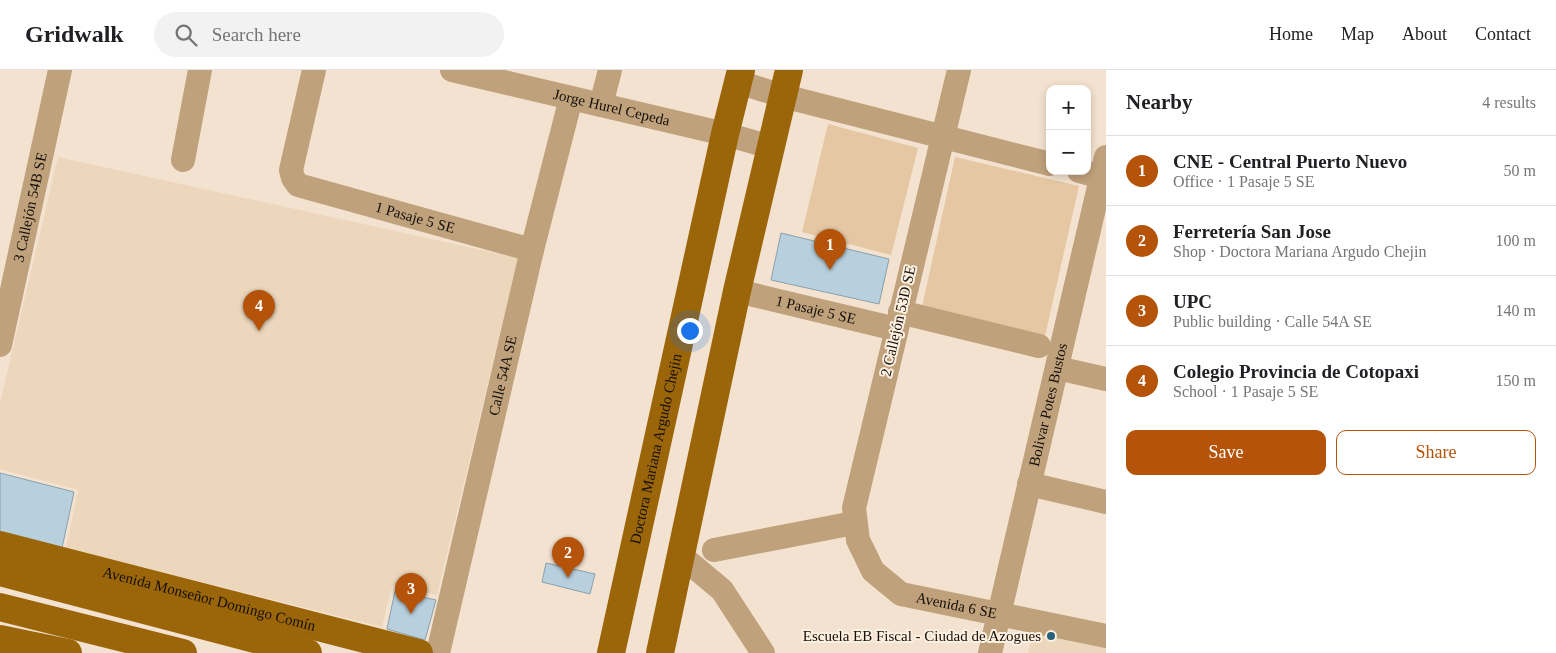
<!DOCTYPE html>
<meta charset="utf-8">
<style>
:root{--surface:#fff;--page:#f2f2f2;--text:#202124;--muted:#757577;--line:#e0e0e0;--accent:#b45309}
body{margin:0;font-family:"Times New Roman",serif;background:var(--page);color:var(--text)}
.controls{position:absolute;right:15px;top:15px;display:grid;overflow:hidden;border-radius:10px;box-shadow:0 2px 8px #0003}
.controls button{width:45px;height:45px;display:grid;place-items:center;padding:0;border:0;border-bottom:1px solid var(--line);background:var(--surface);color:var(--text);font:25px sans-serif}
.you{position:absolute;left:689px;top:260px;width:18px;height:18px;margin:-12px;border:4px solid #fff;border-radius:50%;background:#1a73e8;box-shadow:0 0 0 8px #1a73e833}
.badge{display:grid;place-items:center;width:32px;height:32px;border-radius:50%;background:var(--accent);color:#fff;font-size:16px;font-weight:700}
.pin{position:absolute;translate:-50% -41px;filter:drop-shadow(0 1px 2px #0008)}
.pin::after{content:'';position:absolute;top:26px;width:18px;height:15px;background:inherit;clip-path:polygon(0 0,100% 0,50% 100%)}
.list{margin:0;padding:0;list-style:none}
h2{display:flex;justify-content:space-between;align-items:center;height:65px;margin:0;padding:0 20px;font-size:21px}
h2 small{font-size:16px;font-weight:400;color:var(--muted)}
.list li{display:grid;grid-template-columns:32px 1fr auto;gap:15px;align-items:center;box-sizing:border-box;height:70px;padding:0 20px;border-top:1px solid var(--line)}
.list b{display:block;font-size:19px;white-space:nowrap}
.list p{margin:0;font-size:16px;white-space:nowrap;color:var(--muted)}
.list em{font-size:16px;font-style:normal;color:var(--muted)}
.actions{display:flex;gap:10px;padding:15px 20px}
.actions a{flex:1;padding:11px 0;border:1px solid var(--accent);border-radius:10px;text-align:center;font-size:18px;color:var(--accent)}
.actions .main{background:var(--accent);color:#fff}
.icon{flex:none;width:28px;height:28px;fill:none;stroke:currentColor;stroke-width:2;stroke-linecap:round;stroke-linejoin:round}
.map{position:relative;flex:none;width:1106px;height:583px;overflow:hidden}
header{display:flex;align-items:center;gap:30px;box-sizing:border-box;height:70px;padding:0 25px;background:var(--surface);border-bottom:1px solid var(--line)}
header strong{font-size:24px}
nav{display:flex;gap:28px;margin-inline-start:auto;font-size:18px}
.search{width:350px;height:45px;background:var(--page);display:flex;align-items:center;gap:12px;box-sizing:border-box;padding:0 18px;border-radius:28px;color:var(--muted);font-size:19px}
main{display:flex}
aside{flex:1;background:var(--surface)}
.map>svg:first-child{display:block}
.built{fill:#ecd7bd}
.green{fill:#e5c7a4}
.building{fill:#b8d0dd;stroke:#89a0ac}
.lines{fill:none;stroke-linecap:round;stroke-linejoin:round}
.minor{stroke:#bfa17c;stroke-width:24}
.major{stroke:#9b6509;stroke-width:28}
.poi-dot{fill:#266079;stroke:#fdf0e0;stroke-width:2}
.labels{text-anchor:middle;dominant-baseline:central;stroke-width:4;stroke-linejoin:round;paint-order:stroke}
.street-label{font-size:15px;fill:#140f08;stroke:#fdf0e0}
.poi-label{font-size:15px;fill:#140f08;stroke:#fdf0e0;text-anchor:end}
</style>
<header>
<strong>Gridwalk</strong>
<div class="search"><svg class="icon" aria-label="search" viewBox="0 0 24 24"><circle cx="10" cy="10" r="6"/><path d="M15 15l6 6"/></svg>Search here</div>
<nav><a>Home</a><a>Map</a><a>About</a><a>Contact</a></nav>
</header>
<main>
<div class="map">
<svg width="1106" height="583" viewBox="0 0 1106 583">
<rect width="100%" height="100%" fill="#f3e2cf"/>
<path class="built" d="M58,87L518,188L437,525L392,515L382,557L66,478L78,420L0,399V333Z
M1034,557L1106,574V583H1028Z"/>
<path class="green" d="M828,54L918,78L891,185L802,162Z
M955,87L1079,116L1045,266L922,237Z"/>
<path class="building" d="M781,163L889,189L879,234L771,210Z
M0,403L74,422L62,478L0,464Z
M546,493L595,504L590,524L542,512Z
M395,521L436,530L425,570L387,559Z"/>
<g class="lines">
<g class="minor">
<path id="s1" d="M314,0L291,100L293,108L298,115L532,180"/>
<path id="s2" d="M452,0L725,64L771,77"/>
<path id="s3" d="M959,0L854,438L858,470L873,501L901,524L1106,566"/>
<path d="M738,12L783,26L1050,94"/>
<path d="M601,35L610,0"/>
<path d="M183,90L200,0"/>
<path d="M1079,101L1101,107"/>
<path id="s4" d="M737,221L896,259"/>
<path d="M900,242L1039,276"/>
<path id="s5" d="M0,275L60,0"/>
<path d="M1057,298L1106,309"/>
<path d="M1029,414L1106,432"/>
<path d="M714,480L854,453"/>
<path d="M680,485L722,520L763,583"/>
<path id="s6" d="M438,583L532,180L571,28"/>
<path id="s7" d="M990,583L1106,87"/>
</g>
<g class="major">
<path id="s8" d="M0,475L419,583"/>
<path d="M0,502L308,583"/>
<path d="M0,537L183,583"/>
<path d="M0,569L68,583"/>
<path id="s9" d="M611,583L725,64L741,0"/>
<path d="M660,583L737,221L789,0"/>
</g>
</g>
<circle class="poi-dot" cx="1051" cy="566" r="5"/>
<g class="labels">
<g class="street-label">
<text stroke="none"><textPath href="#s2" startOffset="164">Jorge Hurel Cepeda</textPath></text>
<text stroke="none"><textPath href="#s5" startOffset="141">3 Callejón 54B SE</textPath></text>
<text stroke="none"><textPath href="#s1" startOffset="241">1 Pasaje 5 SE</textPath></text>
<text stroke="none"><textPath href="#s4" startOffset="81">1 Pasaje 5 SE</textPath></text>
<text transform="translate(898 251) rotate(-77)">2 Callejón 53D SE</text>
<text stroke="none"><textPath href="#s6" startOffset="285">Calle 54A SE</textPath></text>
<text stroke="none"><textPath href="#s7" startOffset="255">Bolivar Potes Bustos</textPath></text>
<text stroke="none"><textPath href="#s9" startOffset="209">Doctora Mariana Argudo Chejin</textPath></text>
<text stroke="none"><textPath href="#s8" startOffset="216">Avenida Monseñor Domingo Comín</textPath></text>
<text stroke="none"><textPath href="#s3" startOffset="610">Avenida 6 SE</textPath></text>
</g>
<g class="poi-label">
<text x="1041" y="566">Escuela EB Fiscal - Ciudad de Azogues</text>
</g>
</g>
</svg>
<div class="controls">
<button>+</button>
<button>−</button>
</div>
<div class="you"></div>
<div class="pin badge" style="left:830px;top:200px">1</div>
<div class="pin badge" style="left:568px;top:508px">2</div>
<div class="pin badge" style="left:411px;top:544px">3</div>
<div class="pin badge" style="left:259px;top:261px">4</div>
</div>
<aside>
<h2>Nearby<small>4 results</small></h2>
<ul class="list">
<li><span class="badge">1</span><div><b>CNE - Central Puerto Nuevo</b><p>Office · 1 Pasaje 5 SE</p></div><em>50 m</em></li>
<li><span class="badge">2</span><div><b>Ferretería San Jose</b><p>Shop · Doctora Mariana Argudo Chejin</p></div><em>100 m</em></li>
<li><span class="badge">3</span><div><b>UPC</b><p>Public building · Calle 54A SE</p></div><em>140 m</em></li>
<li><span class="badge">4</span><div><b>Colegio Provincia de Cotopaxi</b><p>School · 1 Pasaje 5 SE</p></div><em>150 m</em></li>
</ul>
<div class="actions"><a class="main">Save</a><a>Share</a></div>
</aside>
</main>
